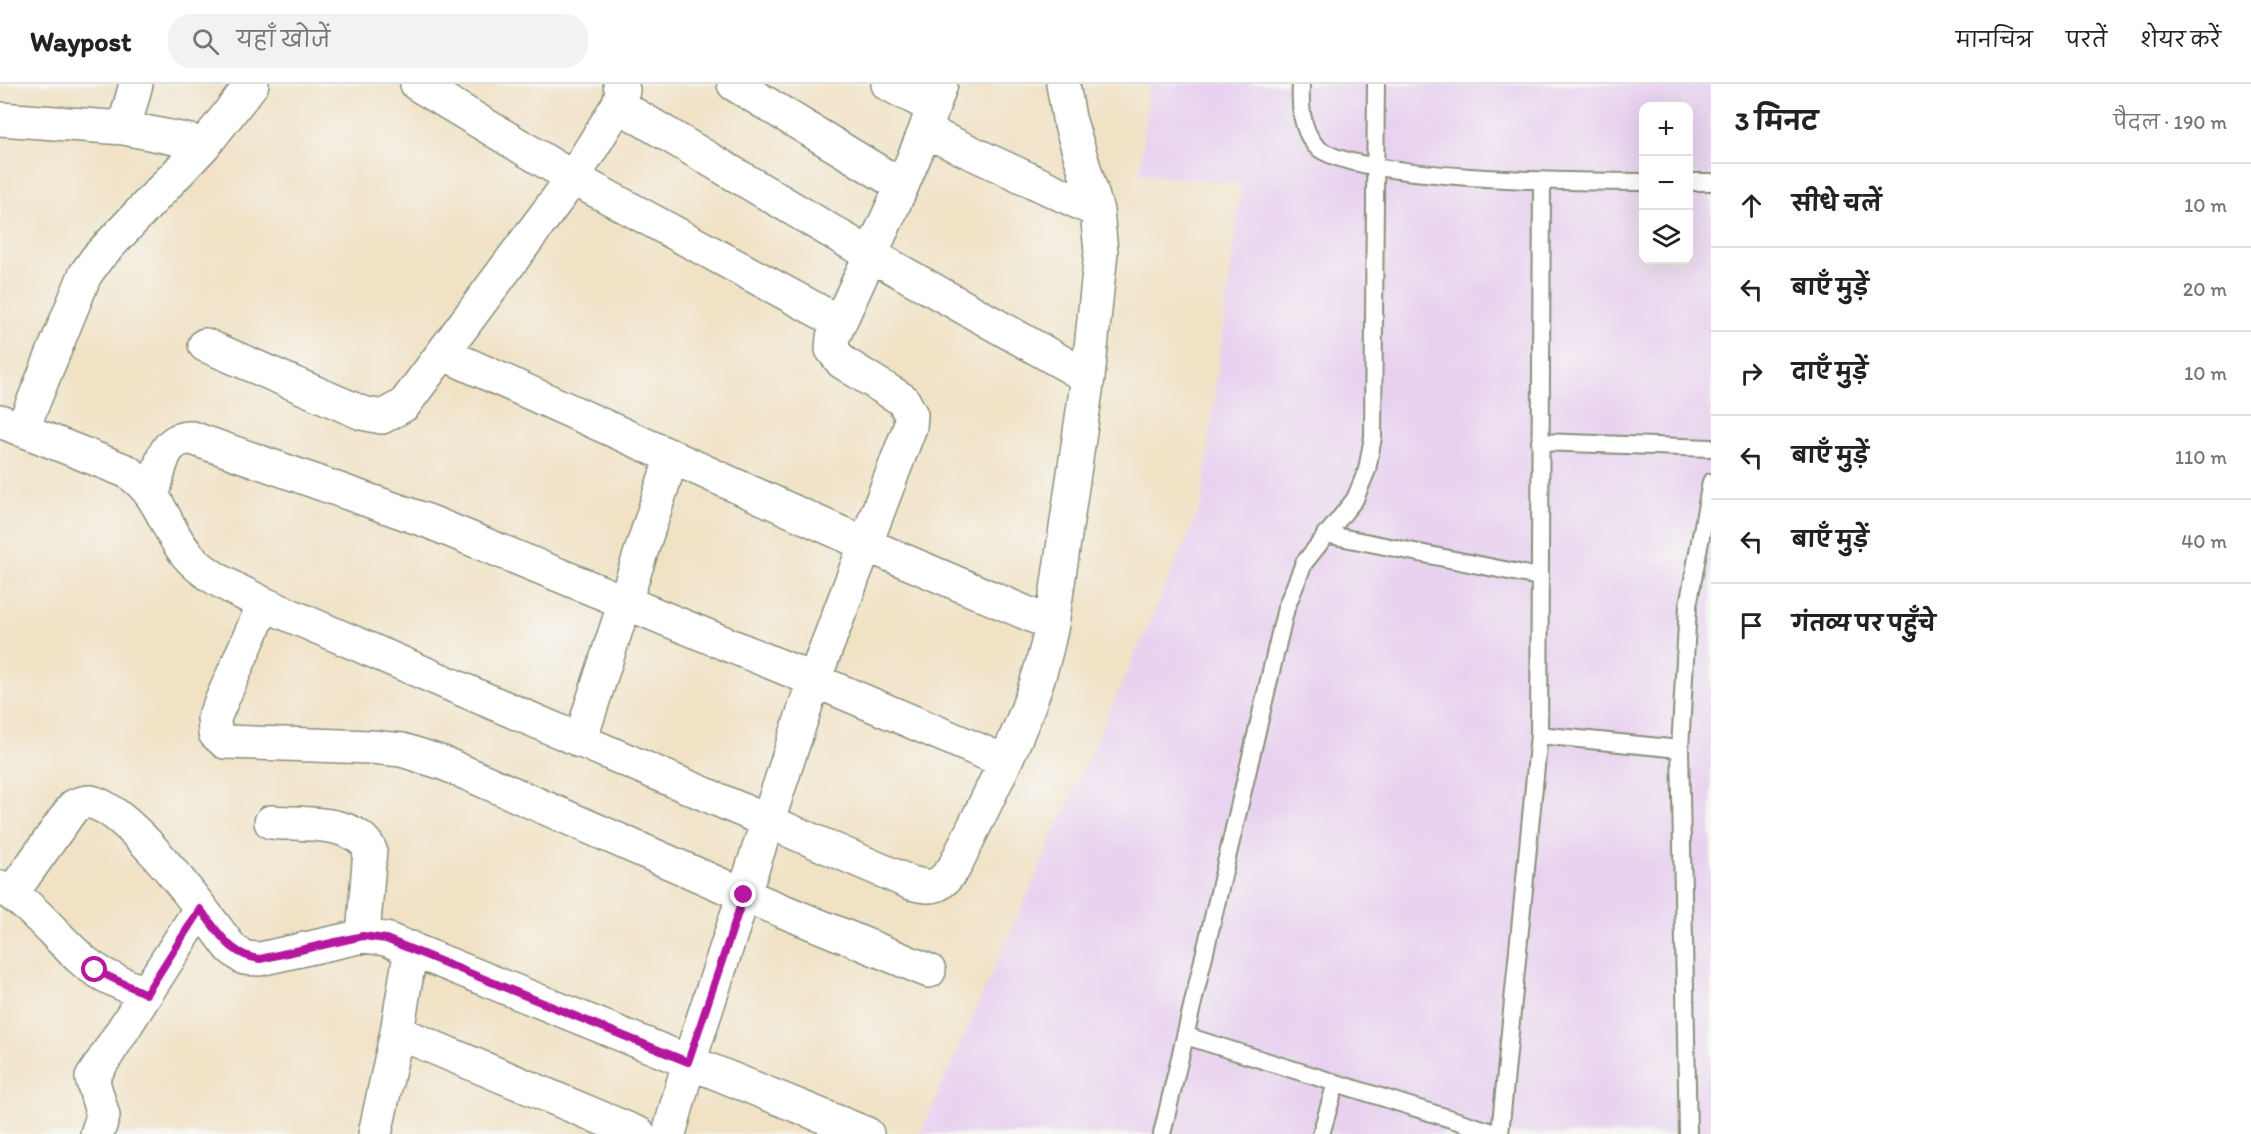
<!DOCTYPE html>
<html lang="hi">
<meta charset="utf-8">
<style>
:root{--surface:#fff;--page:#f2f2f2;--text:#222;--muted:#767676;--line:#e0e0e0}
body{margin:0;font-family:Itim,"Playpen Sans Deva",sans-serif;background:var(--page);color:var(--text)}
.controls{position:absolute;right:18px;top:18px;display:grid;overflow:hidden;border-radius:12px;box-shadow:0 6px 24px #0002}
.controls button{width:54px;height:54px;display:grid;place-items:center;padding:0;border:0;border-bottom:2px solid var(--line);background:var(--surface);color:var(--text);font:30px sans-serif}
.stop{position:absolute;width:18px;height:18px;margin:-14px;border:4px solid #b5179e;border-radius:50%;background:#fff}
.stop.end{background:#b5179e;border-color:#fff;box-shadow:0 2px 6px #0008}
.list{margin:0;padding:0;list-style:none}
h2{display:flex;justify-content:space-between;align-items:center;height:78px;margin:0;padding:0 24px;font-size:26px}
h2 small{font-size:20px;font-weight:400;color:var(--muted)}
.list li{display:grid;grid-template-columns:39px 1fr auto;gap:18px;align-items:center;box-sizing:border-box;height:84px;padding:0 24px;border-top:2px solid var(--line)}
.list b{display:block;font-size:22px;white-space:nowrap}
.list em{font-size:20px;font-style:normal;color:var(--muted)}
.icon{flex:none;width:33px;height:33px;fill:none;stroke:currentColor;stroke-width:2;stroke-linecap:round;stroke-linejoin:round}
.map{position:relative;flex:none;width:1711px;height:1050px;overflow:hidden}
header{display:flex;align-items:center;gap:36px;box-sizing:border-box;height:84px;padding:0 30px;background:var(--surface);border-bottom:2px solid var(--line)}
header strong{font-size:28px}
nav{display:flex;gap:33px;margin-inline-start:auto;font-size:21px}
.search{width:420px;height:54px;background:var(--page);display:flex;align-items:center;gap:15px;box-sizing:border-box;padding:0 21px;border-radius:24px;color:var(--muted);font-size:22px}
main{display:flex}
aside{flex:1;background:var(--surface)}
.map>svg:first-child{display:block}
.built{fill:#e8d2ef;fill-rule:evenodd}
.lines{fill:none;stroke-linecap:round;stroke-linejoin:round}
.service-casing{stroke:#88907d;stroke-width:20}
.minor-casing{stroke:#88907d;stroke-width:36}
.service{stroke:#fff;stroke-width:16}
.minor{stroke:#fff;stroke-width:33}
.route{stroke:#b5179e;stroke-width:8}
</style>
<header>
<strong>Waypost</strong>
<div class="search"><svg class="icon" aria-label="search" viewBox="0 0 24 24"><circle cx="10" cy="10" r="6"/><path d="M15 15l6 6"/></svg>यहाँ खोजें</div>
<nav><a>मानचित्र</a><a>परतें</a><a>शेयर करें</a></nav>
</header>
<main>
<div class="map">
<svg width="1711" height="1050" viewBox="0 0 1711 1050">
<rect width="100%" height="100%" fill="#f6f6f2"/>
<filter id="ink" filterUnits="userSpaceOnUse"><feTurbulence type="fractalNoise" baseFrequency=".0167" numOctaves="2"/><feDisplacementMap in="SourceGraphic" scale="12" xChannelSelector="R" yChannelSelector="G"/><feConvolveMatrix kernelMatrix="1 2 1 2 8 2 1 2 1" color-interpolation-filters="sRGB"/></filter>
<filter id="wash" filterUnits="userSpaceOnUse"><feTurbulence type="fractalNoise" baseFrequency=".008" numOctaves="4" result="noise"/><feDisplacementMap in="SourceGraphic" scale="24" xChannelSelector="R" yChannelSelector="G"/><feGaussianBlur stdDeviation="1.35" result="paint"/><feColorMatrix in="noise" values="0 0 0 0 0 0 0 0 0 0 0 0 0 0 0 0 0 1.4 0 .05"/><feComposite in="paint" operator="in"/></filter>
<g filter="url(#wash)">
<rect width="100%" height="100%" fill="#f1e2c6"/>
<path class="built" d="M1149,0H1711V1050H920L1201,423L1241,100L1140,90ZM1644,22H1688V176H1644Z"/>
</g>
<g filter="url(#ink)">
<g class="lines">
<g class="service-casing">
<path id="service" d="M1301,0C1300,21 1301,44 1315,61C1345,97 1589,98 1644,98
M1688,98H1711
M1540,358L1711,364
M1325,450L1539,493
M1539,651L1680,665
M1186,952L1499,1050
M1162,1050L1286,524L1304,479L1355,415L1367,386L1373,353L1376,0
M1321,1050L1336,999
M1500,1050L1539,651L1542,98
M1688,1050L1680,665L1688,522L1711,398"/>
</g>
<g class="minor-casing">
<path id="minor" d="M417,0L573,94L839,238
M734,0L902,102
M888,0L933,23
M618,21L871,171L1088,293
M0,35L124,44L205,60
M124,44L136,0
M925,47L1097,127
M205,261L362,329L382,333L404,321L573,94L618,21L623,6L620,0
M444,270L865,460L1052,540
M0,337L126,387C165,411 164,451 196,480C215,497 241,508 264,520L911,799C935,805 939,803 954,784C991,706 1036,626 1052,540L1088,293L1101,168L1097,127L1069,34L1063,0
M22,346L85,191L97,174L205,60L252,0
M153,410C160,386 161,353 192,354L430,438L814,596L1004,677
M264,520L214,634L215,649L225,658L371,663L402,666L443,679L744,811L929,887
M580,657L672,372
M271,738C300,741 356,735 370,766L363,852
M0,803C32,820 53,850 80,874C98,891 123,900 146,910
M12,809L74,722C79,720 86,717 91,718C131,726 205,830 231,864L244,874L260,875L363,852L386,855L867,1050
M397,948L639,1050
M97,1050L103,1032L92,994L200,825
M375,1050L397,948L411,864
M669,1050L689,978L814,596L910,343L911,331L903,316L842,278L832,265L833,253L902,102L925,47L941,0"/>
</g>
<use href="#service" class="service"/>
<use href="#minor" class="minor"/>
</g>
</g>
<g class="lines" filter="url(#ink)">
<path class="route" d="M95,886L146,910L200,825C218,847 230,872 260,875L363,852L386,855L688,978L744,811"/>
</g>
</svg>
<div class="controls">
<button>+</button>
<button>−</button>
<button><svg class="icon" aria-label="layers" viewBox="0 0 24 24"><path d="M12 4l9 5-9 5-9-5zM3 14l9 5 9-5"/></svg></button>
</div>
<div class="stop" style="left:95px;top:886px"></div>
<div class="stop end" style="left:744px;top:811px"></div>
</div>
<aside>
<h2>3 मिनट<small>पैदल · 190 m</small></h2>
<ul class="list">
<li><svg class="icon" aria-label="ahead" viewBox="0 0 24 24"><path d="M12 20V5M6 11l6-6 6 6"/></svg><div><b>सीधे चलें</b></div><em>10 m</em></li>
<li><svg class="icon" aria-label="left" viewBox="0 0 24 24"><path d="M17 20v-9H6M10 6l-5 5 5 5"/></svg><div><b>बाएँ मुड़ें</b></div><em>20 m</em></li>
<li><svg class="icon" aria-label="right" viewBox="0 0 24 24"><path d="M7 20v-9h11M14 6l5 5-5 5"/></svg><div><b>दाएँ मुड़ें</b></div><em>10 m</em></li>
<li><svg class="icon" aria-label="left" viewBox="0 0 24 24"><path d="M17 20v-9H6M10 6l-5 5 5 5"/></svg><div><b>बाएँ मुड़ें</b></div><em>110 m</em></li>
<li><svg class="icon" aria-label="left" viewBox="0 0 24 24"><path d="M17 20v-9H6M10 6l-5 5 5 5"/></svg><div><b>बाएँ मुड़ें</b></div><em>40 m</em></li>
<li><svg class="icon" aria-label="arrive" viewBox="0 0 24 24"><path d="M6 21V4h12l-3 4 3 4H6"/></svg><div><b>गंतव्य पर पहुँचे</b></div></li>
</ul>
</aside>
</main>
